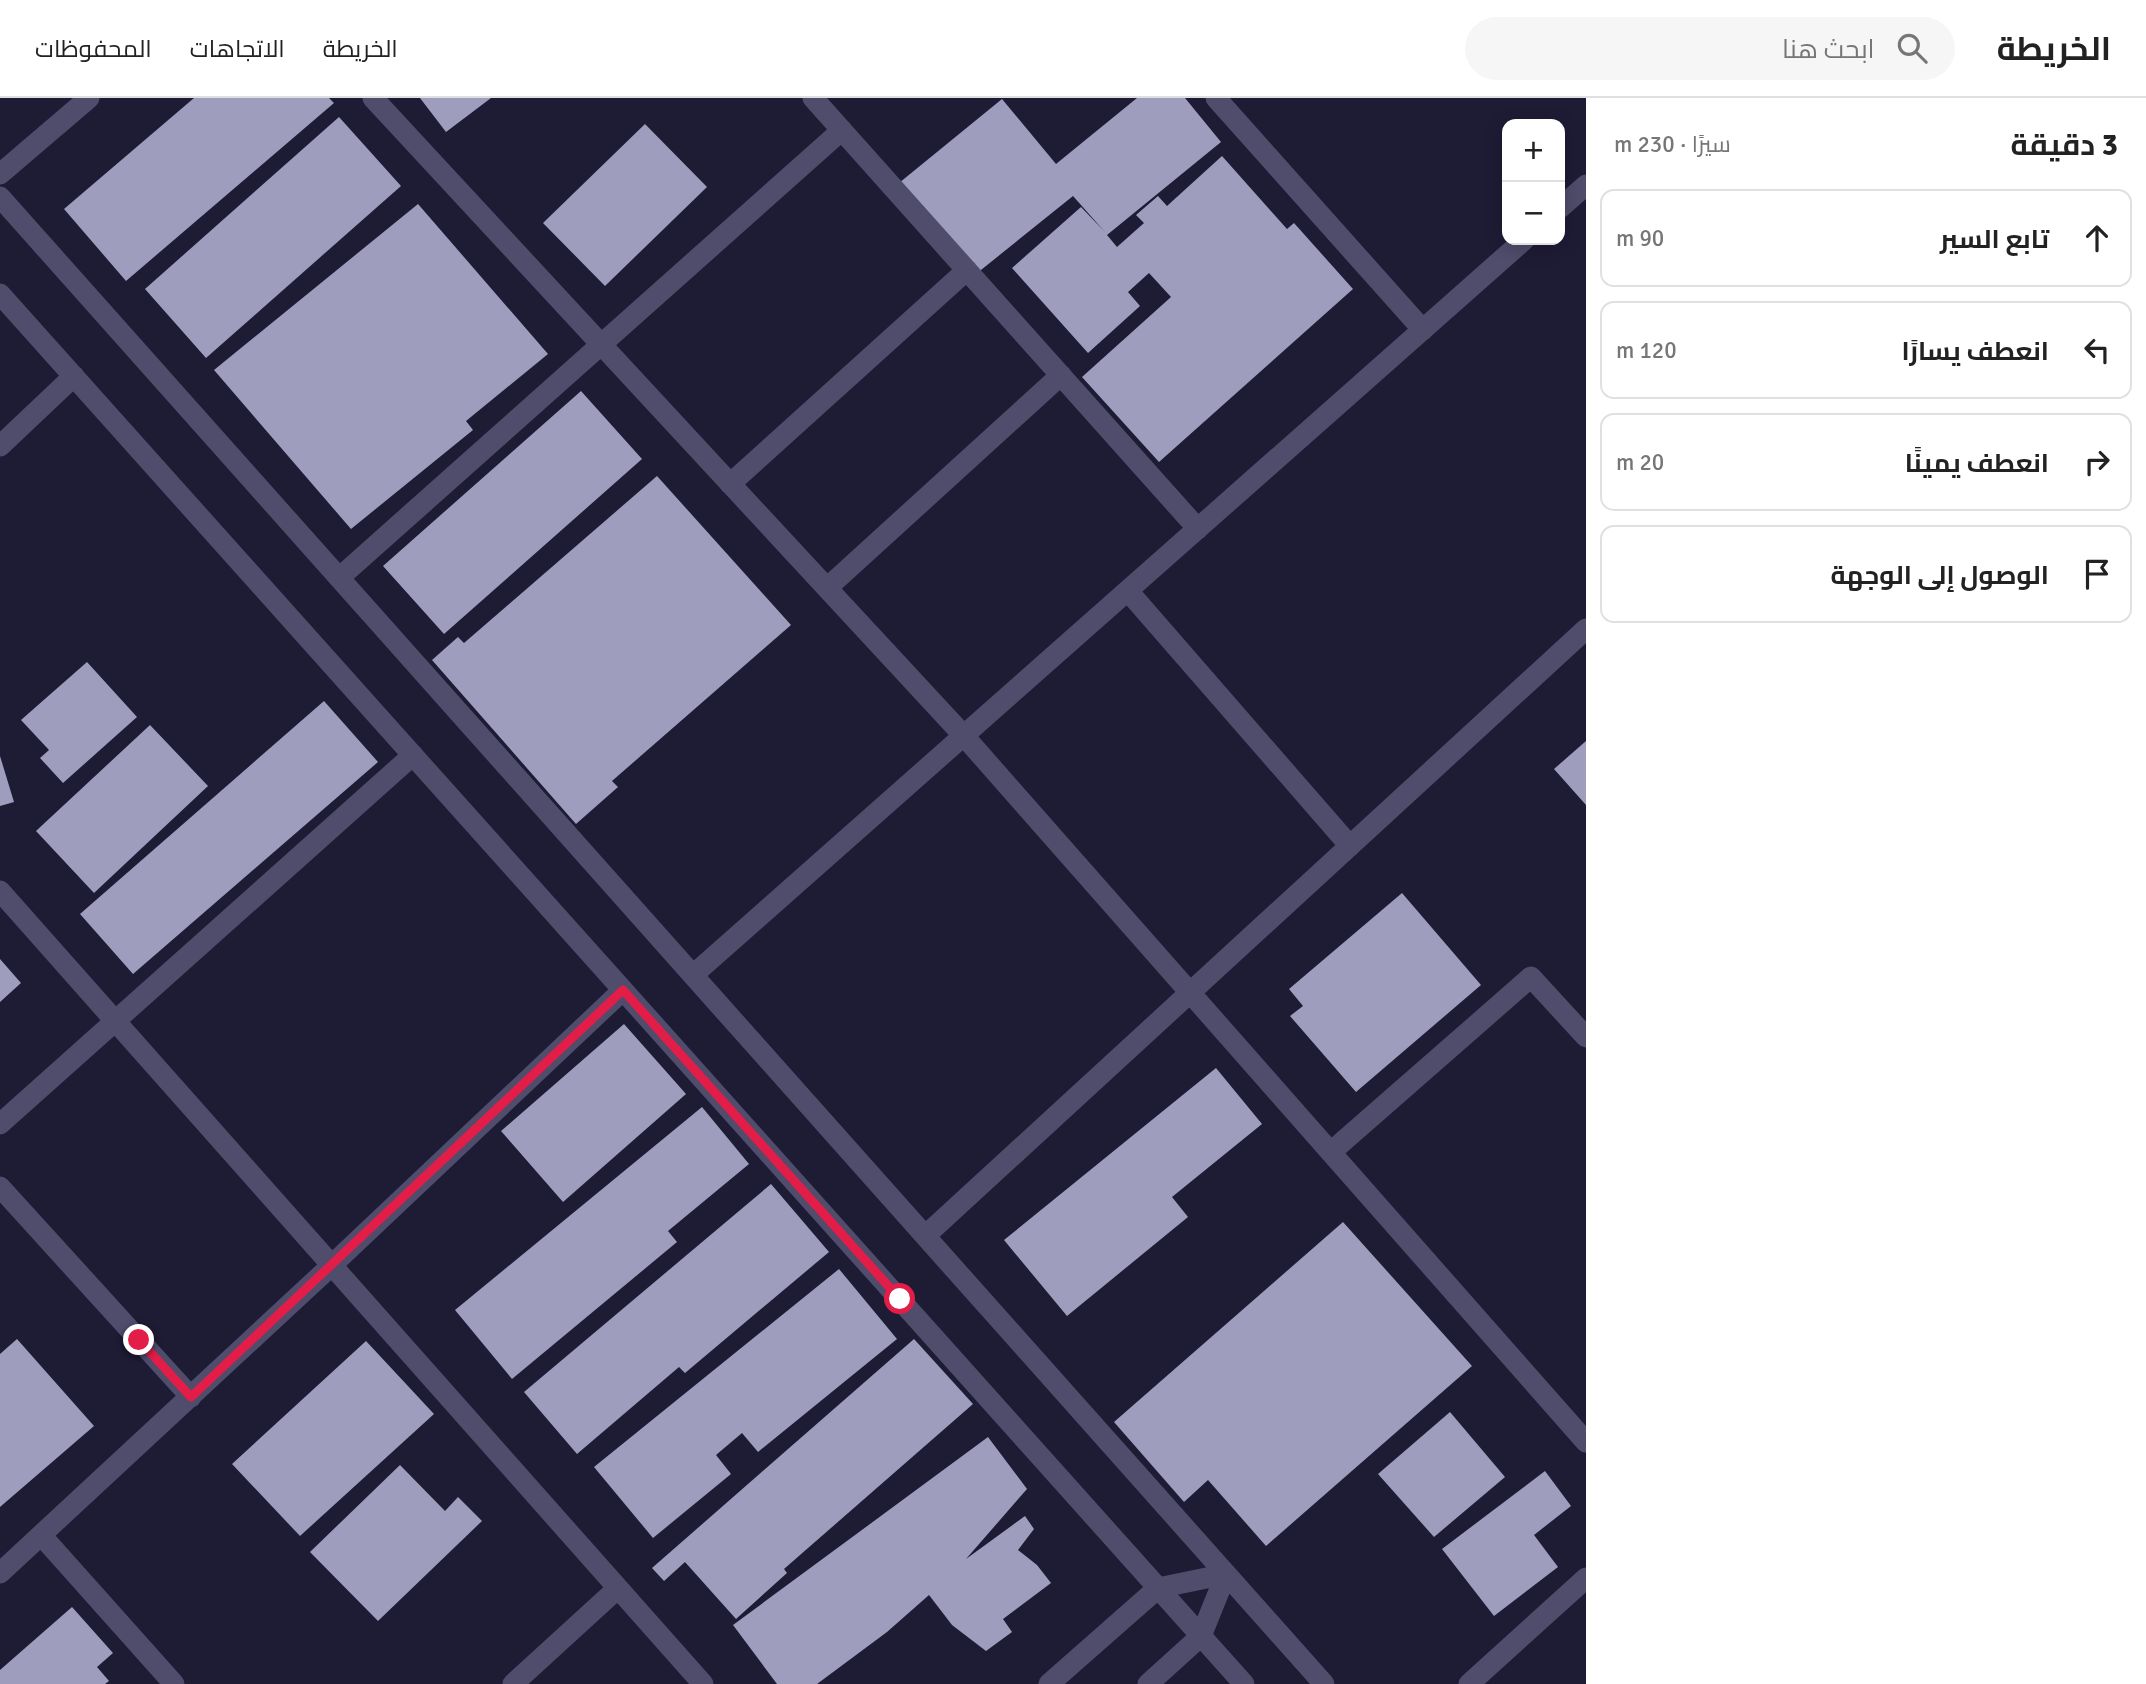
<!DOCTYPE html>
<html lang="ar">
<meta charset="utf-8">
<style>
:root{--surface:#fff;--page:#f6f6f6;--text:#222;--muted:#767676;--line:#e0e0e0}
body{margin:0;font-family:Signika,Cairo,sans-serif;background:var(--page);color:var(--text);direction:rtl}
.controls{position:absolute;right:21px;top:21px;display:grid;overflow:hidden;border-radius:14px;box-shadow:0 4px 18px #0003}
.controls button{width:63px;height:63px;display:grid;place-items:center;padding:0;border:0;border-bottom:2px solid var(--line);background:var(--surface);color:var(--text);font:35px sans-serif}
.stop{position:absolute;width:21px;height:21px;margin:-16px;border:5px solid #e11d48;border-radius:50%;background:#fff}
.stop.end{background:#e11d48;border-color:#fff;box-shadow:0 2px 7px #0008}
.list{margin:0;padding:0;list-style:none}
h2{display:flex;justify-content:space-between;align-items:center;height:91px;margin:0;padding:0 28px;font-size:30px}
h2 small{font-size:23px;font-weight:400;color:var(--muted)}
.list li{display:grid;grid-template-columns:46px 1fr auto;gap:21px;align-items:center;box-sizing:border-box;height:98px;margin:0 14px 14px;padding:0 14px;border:2px solid var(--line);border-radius:14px}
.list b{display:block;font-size:26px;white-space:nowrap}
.list em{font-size:23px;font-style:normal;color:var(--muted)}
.icon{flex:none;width:38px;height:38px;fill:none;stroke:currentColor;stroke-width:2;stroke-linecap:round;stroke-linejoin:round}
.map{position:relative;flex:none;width:1586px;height:1586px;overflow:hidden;direction:ltr}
header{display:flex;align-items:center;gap:42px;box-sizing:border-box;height:98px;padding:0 35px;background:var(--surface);border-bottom:2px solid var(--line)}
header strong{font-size:33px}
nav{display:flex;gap:38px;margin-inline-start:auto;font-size:24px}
.search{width:490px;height:63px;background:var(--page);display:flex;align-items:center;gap:18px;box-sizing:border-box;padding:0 24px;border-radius:38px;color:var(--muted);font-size:26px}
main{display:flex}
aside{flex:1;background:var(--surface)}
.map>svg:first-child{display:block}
.building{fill:#9f9dbe}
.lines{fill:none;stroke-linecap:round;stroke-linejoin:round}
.street{stroke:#504d6c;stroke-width:21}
.route{stroke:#e11d48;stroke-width:9}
</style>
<header>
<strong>الخريطة</strong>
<div class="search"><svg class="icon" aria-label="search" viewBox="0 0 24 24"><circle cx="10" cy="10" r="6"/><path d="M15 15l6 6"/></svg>ابحث هنا</div>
<nav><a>الخريطة</a><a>الاتجاهات</a><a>المحفوظات</a></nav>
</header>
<main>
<aside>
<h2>3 دقيقة<small>سيرًا · 230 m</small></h2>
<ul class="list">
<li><svg class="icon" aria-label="ahead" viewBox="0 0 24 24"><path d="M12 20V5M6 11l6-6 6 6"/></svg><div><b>تابع السير</b></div><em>90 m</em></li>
<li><svg class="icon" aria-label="left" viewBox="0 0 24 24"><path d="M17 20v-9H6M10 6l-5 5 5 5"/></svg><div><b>انعطف يسارًا</b></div><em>120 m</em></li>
<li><svg class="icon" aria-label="right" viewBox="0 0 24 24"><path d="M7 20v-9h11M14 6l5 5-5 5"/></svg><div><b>انعطف يمينًا</b></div><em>20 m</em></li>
<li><svg class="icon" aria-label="arrive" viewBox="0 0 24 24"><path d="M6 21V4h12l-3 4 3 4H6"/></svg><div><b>الوصول إلى الوجهة</b></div></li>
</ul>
</aside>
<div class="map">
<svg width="1586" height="1586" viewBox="0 0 1586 1586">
<rect width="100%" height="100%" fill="#1e1b35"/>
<path class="building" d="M194,0H329L334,5L126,183L64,111Z
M420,0H491L446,34Z
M1137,0H1185L1221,44L1107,137L1117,149L1144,125L1136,117L1158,98L1167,108L1222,58L1287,131L1294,125L1353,191L1159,364L1082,279L1171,199L1149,175L1128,194L1140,208L1088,255L1012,170L1081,109L1105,134L1073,98L976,176L899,85L1002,1L1056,66Z
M339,19L401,88L206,260L145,191Z
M645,26L707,89L605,188L543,125Z
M418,106L548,256L466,323L473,332L351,431L214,272Z
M581,293L642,361L444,536L383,468Z
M657,378L791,527L612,683L618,689L576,726L432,562L458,539L464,545Z
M87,564L137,619L63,685L40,660L49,652L21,622Z
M324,603L378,664L133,876L80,816Z
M150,627L208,688L94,795L36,733Z
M1586,643V707L1554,671Z
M0,658L14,704L0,708Z
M1402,795L1481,887L1356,994L1290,918L1303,908L1289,891Z
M0,861L21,885L0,904Z
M624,926L686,996L563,1104L501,1033Z
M1216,970L1262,1026L1172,1099L1188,1119L1067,1218L1004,1142Z
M702,1009L749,1066L668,1133L677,1144L512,1281L455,1212Z
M771,1086L829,1154L685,1275L679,1269L577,1356L524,1294Z
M1343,1124L1472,1268L1266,1448L1208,1382L1184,1404L1114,1324Z
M839,1171L897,1241L758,1354L742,1335L716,1357L731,1376L653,1440L594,1369Z
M17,1241L94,1328L0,1409V1256Z
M914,1241L973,1306L784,1471L787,1475L736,1521L685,1464L664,1483L652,1470Z
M366,1243L434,1316L300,1438L232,1366Z
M1450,1314L1505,1379L1434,1439L1378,1376Z
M988,1339L1027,1391L966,1461L1025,1418L1034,1431L1018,1452L1037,1467L1051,1485L1003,1521L1012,1534L986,1553L952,1527L929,1497L887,1534L817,1586H777L733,1527Z
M400,1367L445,1413L458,1399L482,1423L378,1523L310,1454Z
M1545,1373L1571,1408L1534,1437L1558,1469L1494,1518L1442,1451Z
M72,1509L113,1555L97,1569L109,1583L105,1586H0V1572Z"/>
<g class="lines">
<path class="street" d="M373,0L964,638L1586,1344
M813,0L1198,431
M1216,0L1423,232
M0,76L89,0
M0,99L1324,1586
M1560,110L1586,87
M0,196L1244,1586
M0,348L74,278
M730,386L967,172
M339,480L842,32
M827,490L1061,277
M1128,493L1350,748
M0,793L703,1586
M693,877L1524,142
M0,1026L413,657
M1331,1054L1531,879L1586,939
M0,1089L191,1299
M925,1138L1586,531
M41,1437L174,1586
M0,1475L332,1167L623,892
M513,1586L618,1490
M1049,1586L1158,1490L1226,1476L1201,1538L1148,1586
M1469,1586L1586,1480"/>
</g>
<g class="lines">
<path class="route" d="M139,1242L191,1299L623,892L900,1201"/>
</g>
</svg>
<div class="controls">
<button>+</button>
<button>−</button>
</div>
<div class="stop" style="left:900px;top:1201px"></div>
<div class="stop end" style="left:139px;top:1242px"></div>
</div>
</main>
